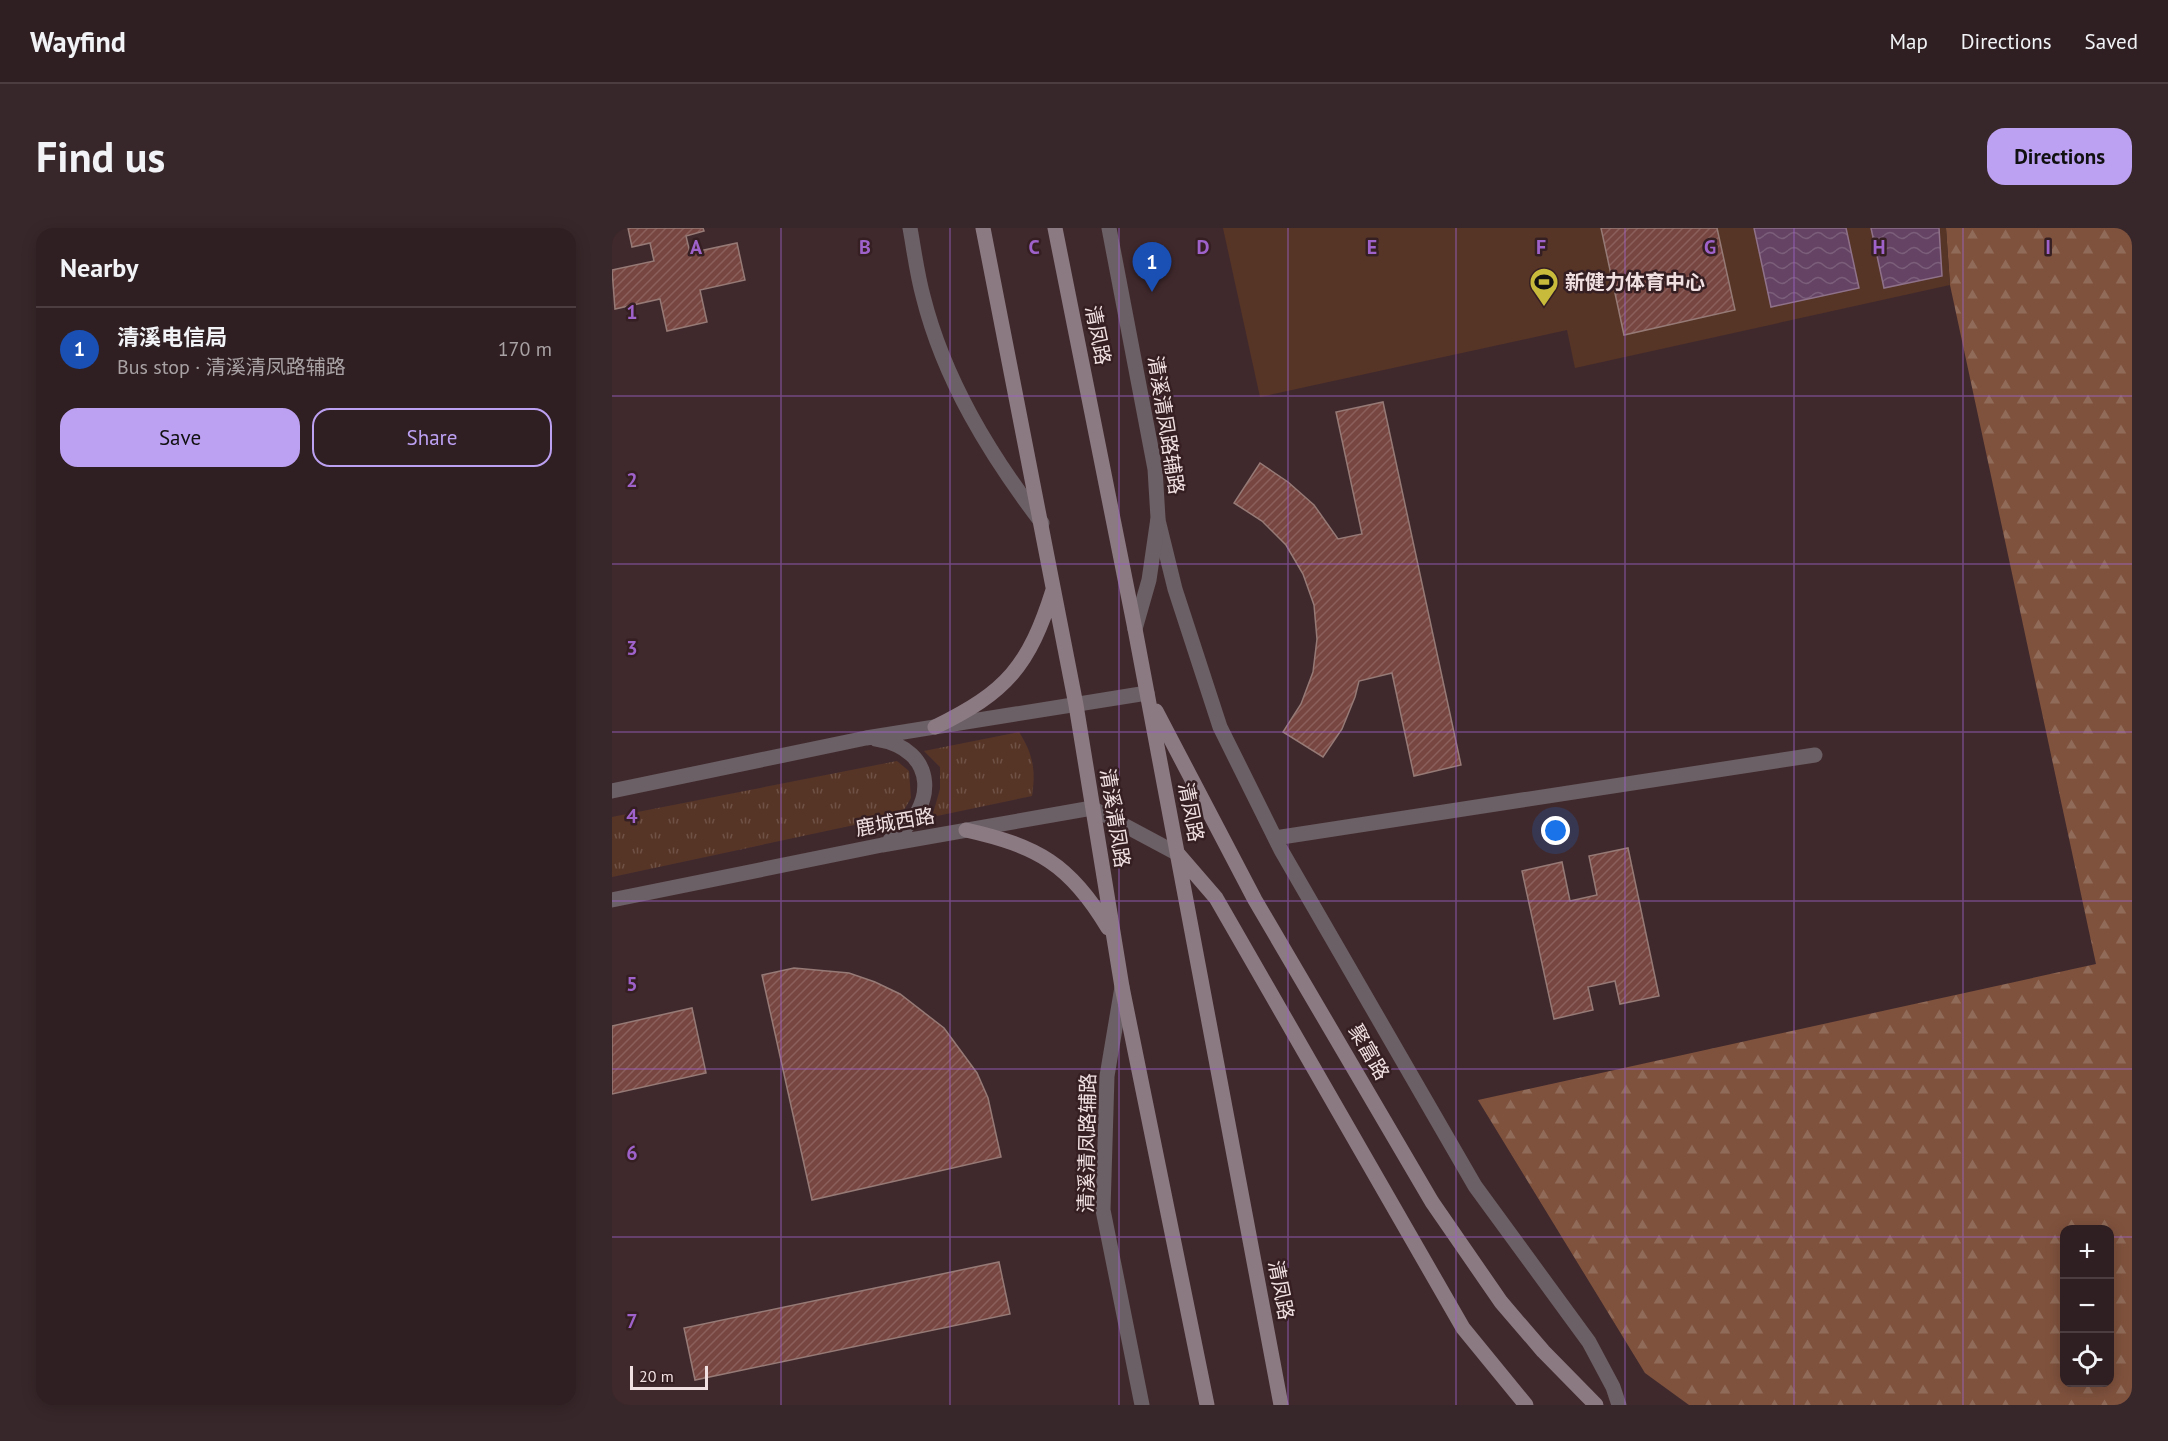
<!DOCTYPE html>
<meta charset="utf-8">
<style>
:root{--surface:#301f22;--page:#38272a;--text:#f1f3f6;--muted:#a8a2a5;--line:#4b3d40;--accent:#bca0f2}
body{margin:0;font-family:"PT Sans","Noto Sans SC",sans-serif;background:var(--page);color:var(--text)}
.controls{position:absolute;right:18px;bottom:18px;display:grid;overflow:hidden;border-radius:12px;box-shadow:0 3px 15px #0003}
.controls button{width:54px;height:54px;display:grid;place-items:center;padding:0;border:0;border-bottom:2px solid var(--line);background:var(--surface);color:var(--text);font:30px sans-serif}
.scale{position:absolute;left:18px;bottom:15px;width:78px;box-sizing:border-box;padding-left:6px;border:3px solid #f0e0e2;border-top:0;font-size:16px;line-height:21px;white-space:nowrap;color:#f0e0e2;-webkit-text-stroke:4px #361f23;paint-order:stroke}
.you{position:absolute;left:944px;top:603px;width:21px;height:21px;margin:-15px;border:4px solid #fff;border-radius:50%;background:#1a73e8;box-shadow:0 0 0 9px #1a73e833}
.badge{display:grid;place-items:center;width:39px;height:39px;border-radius:50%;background:var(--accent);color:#fff;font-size:20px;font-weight:700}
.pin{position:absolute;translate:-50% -50px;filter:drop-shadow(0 2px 3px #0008)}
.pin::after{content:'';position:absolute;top:32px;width:21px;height:18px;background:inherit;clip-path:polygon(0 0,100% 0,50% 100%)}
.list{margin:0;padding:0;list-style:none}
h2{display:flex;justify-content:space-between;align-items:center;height:78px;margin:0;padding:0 24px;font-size:26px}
h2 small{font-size:20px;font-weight:400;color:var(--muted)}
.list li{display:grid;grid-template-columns:39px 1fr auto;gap:18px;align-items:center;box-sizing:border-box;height:84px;padding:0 24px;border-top:2px solid var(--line)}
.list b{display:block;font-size:22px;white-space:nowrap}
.list p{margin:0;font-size:20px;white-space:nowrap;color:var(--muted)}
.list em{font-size:20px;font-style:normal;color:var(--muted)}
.actions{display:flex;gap:12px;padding:18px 24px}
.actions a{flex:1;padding:14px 0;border:2px solid var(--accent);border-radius:18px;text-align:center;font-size:21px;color:var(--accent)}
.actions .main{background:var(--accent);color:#111}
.icon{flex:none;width:33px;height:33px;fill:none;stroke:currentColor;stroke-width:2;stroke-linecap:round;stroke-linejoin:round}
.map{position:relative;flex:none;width:1520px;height:1177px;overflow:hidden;border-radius:18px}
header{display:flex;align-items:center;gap:36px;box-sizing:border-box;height:84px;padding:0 30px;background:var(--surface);border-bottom:2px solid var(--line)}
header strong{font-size:28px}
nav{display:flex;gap:33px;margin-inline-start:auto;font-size:21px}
.intro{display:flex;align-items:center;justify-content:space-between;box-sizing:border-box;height:144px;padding:0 36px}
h1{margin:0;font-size:42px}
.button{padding:15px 27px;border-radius:18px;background:var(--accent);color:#111;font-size:21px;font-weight:700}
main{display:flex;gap:36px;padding:0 36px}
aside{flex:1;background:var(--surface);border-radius:18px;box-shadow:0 3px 15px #0003}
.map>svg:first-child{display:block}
.grass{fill:url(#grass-tufts)}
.forest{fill:url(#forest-firs);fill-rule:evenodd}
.park{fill:#563526}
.water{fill:url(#water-waves);stroke:#8f728a;stroke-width:1.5}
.building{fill:url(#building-hatch);stroke:#967a76;stroke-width:1.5}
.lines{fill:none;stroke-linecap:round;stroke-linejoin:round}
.service{stroke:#6b6065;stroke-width:15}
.tertiary{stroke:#6b6065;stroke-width:15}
.secondary{stroke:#8b7a82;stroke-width:15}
.grid{fill:none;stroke:#9e62ca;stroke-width:1.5;stroke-opacity:0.55}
.labels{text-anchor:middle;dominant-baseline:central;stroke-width:5;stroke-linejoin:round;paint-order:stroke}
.poi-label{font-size:20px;font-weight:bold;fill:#f0e0e2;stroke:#361f23;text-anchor:start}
.street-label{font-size:20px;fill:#f0e0e2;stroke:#361f23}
.grid-label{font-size:20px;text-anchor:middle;font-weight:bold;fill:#9e62ca;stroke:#361f23;stroke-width:5;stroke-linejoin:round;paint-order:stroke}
</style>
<header>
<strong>Wayfind</strong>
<nav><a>Map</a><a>Directions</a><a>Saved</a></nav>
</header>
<div class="intro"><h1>Find us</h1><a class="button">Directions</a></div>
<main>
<aside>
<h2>Nearby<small></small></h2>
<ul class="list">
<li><span class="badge" style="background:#1a4fb4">1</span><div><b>清溪电信局</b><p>Bus stop · 清溪清凤路辅路</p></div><em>170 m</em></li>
</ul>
<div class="actions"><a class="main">Save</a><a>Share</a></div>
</aside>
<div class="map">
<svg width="1520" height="1177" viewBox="0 0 1520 1177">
<defs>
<pattern id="grass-tufts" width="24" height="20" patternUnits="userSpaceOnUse" patternTransform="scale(1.5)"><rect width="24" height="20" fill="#563526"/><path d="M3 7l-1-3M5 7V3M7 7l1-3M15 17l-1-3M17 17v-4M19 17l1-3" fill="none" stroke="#6f5245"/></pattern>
<pattern id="forest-firs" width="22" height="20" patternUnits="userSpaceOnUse" patternTransform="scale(1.5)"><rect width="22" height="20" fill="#7f523d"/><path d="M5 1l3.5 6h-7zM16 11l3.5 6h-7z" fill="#916b59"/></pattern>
<pattern id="water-waves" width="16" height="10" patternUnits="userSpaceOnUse" patternTransform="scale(1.5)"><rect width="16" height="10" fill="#654364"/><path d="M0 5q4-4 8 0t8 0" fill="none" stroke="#7b5e7a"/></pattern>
<pattern id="building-hatch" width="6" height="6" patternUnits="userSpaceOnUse" patternTransform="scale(1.5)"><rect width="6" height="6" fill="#774641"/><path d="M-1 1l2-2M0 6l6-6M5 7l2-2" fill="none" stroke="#8b605c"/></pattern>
</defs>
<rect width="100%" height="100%" fill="#40292d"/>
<path class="grass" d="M407,504C421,526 424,542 420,568L320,589L328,561V539L312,523Z
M285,533L297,543L299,570L289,587L0,649V589Z"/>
<path class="forest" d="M1334,0H1520V1177H1077L1033,1145L866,872L1484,736L1338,57ZM1452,1002H1498V1154H1452Z"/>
<path class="park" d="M611,0H1334L1338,57L963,140L955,102L648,169Z"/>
<path class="water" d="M1142,0H1234L1247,60L1159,79Z
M1259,0H1327L1330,48L1272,60Z"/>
<path class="building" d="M16,0H91L92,3L74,8L78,25L125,15L133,52L88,62L95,94L55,103L48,71L3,81L0,42L42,33L38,15L20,19Z
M989,0H1105L1123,82L1012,107Z
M771,174L849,537L802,548L780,445L747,453L743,469L730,501L711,529L671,504L689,476L701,444L705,411L702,377L691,346L674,317L650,293L622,275L648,235L676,254L702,277L726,311L750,306L724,184Z
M1016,620L1047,768L1008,776L1003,753L976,759L981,782L942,791L910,643L950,634L958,673L985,667L977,628Z
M182,740L237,745L263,754L288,766L332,800L365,845L376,870L389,929L200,972L150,747Z
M80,780L94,845L0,866V798Z
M387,1034L398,1086L83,1152L72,1100Z"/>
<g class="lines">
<path class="service" d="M546,292L563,361L608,499L669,622L863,958L977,1114L1001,1159L1007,1177
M663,610L1203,527"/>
<path class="tertiary" d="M298,0C302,22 305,46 311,68C332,152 378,227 430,295
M497,0L543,241L546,290L537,352L523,401
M264,511C327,521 326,582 278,612
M0,563L254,510L535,465
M0,672L270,617L480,580L566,626
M510,759L495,848L491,982L530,1177"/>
<path class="secondary" d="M371,0L464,477L510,759L595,1177
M443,0L523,401L669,1177
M544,483L643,672L820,974L889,1074L931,1123L984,1177
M323,499C395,464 417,438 441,362
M354,602C425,618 458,636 496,700
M566,626L604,670L851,1100L914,1177"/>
</g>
<path class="grid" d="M169,0V1177M338,0V1177M507,0V1177M676,0V1177M844,0V1177M1013,0V1177M1182,0V1177M1351,0V1177M0,168H1520M0,336H1520M0,504H1520M0,673H1520M0,841H1520M0,1009H1452M1498,1009H1520"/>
<defs>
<g id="stadium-pin" transform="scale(1.5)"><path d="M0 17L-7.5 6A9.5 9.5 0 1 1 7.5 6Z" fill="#c8bb3b" stroke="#361f23"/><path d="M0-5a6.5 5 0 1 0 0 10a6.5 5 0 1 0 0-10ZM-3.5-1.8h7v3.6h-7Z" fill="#111"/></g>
</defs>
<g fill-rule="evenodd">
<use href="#stadium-pin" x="932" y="54"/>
</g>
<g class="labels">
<g class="poi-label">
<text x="953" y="54">新健力体育中心</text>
</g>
<g class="street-label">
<text transform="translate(486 107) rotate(79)">清凤路</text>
<text transform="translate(554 197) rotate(81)">清溪清凤路辅路</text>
<text transform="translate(579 584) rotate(79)">清凤路</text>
<text transform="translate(503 590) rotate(81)">清溪清凤路</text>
<text transform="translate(283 594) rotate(-10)">鹿城西路</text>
<text transform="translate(757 824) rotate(60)">聚富路</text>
<text transform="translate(475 915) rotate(-89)">清溪清凤路辅路</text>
<text transform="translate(669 1062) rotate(79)">清凤路</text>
</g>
</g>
<g class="grid-label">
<text x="84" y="26">A</text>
<text x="253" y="26">B</text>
<text x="422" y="26">C</text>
<text x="591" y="26">D</text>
<text x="760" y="26">E</text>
<text x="929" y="26">F</text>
<text x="1098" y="26">G</text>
<text x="1267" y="26">H</text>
<text x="1436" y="26">I</text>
<text x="20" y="91">1</text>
<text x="20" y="259">2</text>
<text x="20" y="427">3</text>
<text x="20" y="595">4</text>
<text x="20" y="763">5</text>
<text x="20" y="932">6</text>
<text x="20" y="1100">7</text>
</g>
</svg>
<div class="controls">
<button>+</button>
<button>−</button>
<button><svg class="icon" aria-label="locate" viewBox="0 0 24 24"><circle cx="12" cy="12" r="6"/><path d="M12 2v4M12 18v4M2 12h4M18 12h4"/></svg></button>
</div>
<div class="scale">20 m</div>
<div class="you"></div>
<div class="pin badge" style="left:540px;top:64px;background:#1a4fb4">1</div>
</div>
</main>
